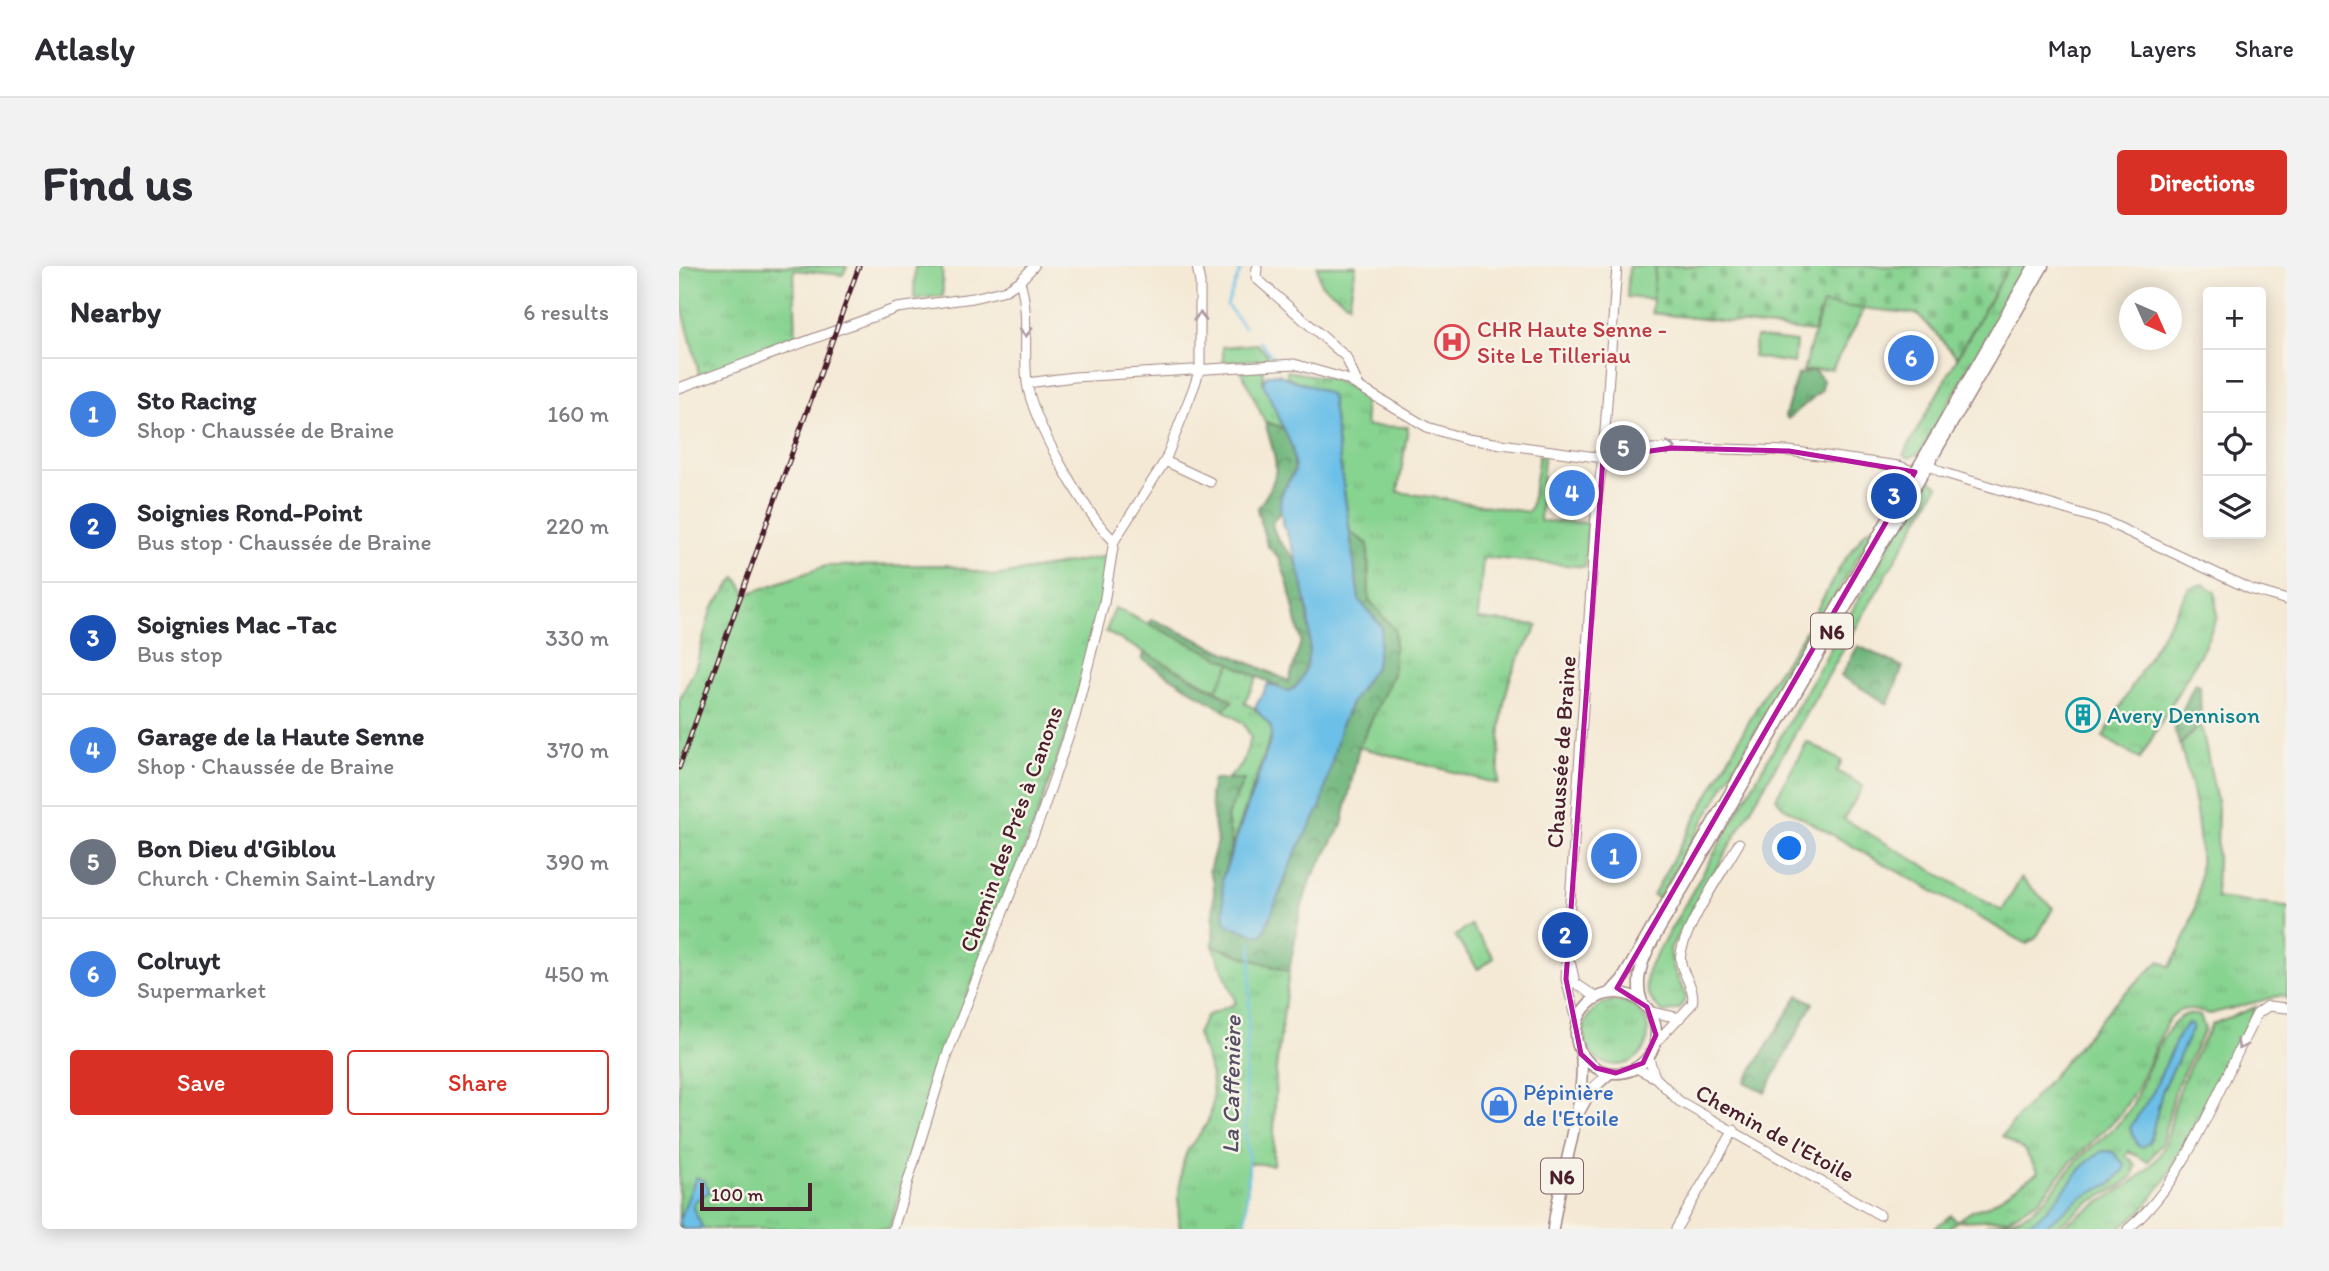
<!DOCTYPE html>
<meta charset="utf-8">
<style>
:root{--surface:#fff;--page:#f2f2f3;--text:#2b2b33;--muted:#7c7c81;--line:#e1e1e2;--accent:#d93025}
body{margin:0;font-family:Itim,sans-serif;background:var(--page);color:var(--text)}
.controls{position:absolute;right:21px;top:21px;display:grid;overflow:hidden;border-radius:7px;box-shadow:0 4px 18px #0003}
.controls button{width:63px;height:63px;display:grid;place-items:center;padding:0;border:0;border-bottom:2px solid var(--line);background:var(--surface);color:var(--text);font:35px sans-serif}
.compass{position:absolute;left:1440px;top:21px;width:63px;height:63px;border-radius:50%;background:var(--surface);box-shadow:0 4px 18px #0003;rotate:135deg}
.scale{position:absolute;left:21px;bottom:18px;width:112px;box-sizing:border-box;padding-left:7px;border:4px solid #4a1f2b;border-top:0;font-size:19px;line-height:24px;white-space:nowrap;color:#4a1f2b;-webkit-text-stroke:5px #f7f3e8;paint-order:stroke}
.you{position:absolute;left:1111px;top:583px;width:24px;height:24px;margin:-18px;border:5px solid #fff;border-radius:50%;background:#1a73e8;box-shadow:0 0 0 10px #1a73e833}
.badge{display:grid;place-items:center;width:46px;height:46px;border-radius:50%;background:var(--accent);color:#fff;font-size:23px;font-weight:700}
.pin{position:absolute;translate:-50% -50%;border:4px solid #fff;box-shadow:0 2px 7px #0006}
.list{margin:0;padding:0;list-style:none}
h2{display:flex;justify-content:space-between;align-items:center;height:91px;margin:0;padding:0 28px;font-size:30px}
h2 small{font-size:23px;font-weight:400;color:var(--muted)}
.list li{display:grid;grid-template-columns:46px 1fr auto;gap:21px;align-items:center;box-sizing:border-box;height:112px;padding:0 28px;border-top:2px solid var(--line)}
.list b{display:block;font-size:26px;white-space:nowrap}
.list p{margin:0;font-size:23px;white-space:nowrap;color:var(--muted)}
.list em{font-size:23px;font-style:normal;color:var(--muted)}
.actions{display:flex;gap:14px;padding:21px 28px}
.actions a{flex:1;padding:16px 0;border:2px solid var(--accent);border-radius:7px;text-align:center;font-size:24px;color:var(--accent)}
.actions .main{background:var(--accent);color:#fff}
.icon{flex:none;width:38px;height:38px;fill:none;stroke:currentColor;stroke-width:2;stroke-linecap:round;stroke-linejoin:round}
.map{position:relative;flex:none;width:1608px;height:963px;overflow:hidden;border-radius:7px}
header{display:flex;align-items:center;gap:42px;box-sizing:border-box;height:98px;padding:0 35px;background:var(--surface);border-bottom:2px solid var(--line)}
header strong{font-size:33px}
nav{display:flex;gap:38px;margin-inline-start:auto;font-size:24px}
.intro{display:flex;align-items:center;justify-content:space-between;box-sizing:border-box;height:168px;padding:0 42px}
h1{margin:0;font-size:49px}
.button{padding:18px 32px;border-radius:7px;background:var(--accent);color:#fff;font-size:24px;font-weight:700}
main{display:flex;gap:42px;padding:0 42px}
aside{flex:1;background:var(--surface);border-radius:7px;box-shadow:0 4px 18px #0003}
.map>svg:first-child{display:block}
.grass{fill:url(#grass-tufts);stroke:#68795e;stroke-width:2}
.forest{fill:url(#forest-crowns);stroke:#5c6a52;stroke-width:2}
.cemetery{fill:url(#cemetery-stones);stroke:#68795e;stroke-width:2}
.green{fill:#87d390;stroke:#68795e;stroke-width:2}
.water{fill:#6cc0e8;stroke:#5b708a;stroke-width:2}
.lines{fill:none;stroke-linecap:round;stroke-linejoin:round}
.stream{stroke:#6cc0e8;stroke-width:2.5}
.minor-casing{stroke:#9f8480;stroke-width:11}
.major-casing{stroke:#9f8480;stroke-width:13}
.minor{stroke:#fff;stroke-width:9}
.major{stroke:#fff;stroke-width:10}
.rail-casing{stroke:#4a1f2b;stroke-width:5}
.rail{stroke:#f7f3e8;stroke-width:2.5;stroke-dasharray:8;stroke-linecap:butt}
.oneway{stroke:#ae9aa0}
.marked{fill:none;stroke:#b5179e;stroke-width:5;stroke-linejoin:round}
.labels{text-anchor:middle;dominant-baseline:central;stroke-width:5;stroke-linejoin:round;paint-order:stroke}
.shield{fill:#f7f3e8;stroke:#7e5f64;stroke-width:2}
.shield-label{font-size:21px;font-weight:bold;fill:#4a1f2b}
.health-label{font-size:23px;fill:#be3a42;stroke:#f7f3e8;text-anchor:start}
.culture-label{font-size:23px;fill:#0d838f;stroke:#f7f3e8;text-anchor:start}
.street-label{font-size:23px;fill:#4a1f2b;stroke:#f7f3e8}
.shop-label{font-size:23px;fill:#366cbe;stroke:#f7f3e8;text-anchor:start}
.water-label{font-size:24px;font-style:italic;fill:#544f64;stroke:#f7f3e8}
</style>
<header>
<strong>Atlasly</strong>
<nav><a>Map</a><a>Layers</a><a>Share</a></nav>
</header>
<div class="intro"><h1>Find us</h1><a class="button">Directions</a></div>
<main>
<aside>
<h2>Nearby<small>6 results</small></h2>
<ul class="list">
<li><span class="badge" style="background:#3f7fe0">1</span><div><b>Sto Racing</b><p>Shop · Chaussée de Braine</p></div><em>160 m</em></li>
<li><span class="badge" style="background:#1a4fb4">2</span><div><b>Soignies Rond-Point</b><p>Bus stop · Chaussée de Braine</p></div><em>220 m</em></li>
<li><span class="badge" style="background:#1a4fb4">3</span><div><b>Soignies Mac -Tac</b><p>Bus stop</p></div><em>330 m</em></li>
<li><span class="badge" style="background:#3f7fe0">4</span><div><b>Garage de la Haute Senne</b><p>Shop · Chaussée de Braine</p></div><em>370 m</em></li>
<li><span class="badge" style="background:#6b7280">5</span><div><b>Bon Dieu d'Giblou</b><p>Church · Chemin Saint-Landry</p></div><em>390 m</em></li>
<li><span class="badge" style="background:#3f7fe0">6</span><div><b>Colruyt</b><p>Supermarket</p></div><em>450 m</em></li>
</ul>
<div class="actions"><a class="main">Save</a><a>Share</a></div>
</aside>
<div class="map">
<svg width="1608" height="963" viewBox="0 0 1608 963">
<defs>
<pattern id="grass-tufts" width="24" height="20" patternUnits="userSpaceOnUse" patternTransform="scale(1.75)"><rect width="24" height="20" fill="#87d390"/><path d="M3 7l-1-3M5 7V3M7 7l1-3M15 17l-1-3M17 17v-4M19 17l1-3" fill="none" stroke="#76b57c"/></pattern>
<pattern id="forest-crowns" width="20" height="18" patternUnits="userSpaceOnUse" patternTransform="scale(1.75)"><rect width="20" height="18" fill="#6db57a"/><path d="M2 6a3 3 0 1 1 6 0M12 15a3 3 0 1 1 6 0" fill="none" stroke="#5c9364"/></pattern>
<pattern id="cemetery-stones" width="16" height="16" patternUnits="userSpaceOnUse" patternTransform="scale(1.75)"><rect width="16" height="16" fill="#87d390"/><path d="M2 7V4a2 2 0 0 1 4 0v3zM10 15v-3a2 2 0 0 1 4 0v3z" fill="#76b57c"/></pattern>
</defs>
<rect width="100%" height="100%" fill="#f7f3e8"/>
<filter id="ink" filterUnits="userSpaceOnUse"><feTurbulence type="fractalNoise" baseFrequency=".0143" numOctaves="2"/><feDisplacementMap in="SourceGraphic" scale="14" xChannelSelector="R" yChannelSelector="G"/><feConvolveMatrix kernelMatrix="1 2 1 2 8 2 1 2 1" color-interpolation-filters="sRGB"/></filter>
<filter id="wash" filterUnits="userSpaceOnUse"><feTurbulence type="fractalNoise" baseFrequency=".00686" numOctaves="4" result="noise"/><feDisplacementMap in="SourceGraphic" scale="28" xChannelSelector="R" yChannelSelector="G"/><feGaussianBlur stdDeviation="1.57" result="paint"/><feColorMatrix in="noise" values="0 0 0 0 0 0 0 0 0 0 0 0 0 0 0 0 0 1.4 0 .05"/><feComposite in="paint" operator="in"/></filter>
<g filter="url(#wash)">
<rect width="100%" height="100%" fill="#f4e9d5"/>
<path class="grass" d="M0,0H168L164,9L115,4L117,75L22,115L0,28Z
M638,0H677L670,38L642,18Z
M1330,0H1349L1241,187L1230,192L1224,189Z
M1144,38L1186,42L1153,103L1124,105Z
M578,78L588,88V93L544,96V81Z
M584,103V114L605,162L586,156L562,104Z
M608,105L654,113L685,129L687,160L729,161L719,226L849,246L852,241L860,189L865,190L861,255L909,257L906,301L804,291L799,353L859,359C852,373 841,388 835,402C820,439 821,479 819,518L680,481L714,408L716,365L690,334L689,278L671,266L652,130L608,111Z
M1252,214L1259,220L991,683L994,701L1007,731L1001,743L985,747C969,735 963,719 971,700L1247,215Z
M1198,258L979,633L974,629L1093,414L1122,373L1162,299L1187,265Z
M434,289L393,450L358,551L267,784L210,963H0V435L17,400L32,344L57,311L68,328L147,300L267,299L316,310Z
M1524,318L1536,326L1538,351L1525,381L1461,493L1424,471L1510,322Z
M552,397L579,410L565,437C578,443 591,452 593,467L553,580L548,551L564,514L549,512L563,499L572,471L564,457L544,444L553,435L537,424Z
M1522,458L1539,541L1537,632L1608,641V733L1603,729L1531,748L1508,743L1499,745L1488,756L1457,824L1440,850L1391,897L1360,934L1328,953L1278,955L1269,963H1254L1272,949L1277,955L1295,944L1309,940L1359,906L1345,884L1323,870L1438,734L1481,695L1491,701C1498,687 1507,672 1512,657C1531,601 1518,534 1501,479Z
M1128,476L1163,495L1158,505L1184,520L1165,553L1323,645L1342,612L1374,642L1357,672L1348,678L1104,541L1097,532Z
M534,680L610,706L597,803L594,899L570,897L566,963H501C498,945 500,905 507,888C511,877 523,868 528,857C541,828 530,795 518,768L527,750L557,737Z
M905 767a32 32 0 1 1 64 0a32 32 0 1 1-64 0Z
M1577,741L1487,913L1464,943L1440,963H1380C1412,937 1453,925 1479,891C1491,875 1491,854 1497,835C1505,808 1520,783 1533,758Z
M1508,748L1521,750L1526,763L1497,821L1483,877L1469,896L1450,885L1447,889L1457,899L1454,910L1441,921L1409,937L1374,963H1305L1308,959C1366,951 1365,929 1401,892C1417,875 1438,864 1451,843C1465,819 1482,757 1508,748Z"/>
<path class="forest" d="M1135,104L1144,114L1143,124L1109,153L1106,150L1118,109Z
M586,156L605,162L613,181L616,204L603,225L601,246L593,257C599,283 612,282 618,298C627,324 645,416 608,425L470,358L473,353L610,415L622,375L609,318L600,292L588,279L578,243C606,206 597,197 586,156Z
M671,266L689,278L690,334L716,364L714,408L680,481L663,559L631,615L621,647L610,706L534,680L535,616L530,605L538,576L531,529L534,514H565L548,551L553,580L543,614L549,659L574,667L601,628L662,459L672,437L697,399L703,361L680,334Z
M1179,380L1224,401L1209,438L1162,410Z
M466,386L554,435L544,444L463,393Z
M1516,417L1521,419L1522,458L1501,479L1495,463Z
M1119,729L1134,737L1086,827L1066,816Z"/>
<path class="cemetery" d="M976,0H1330L1278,91L1239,48L1144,38L1134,66L973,47Z"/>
<path class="green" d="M236,0H263L264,30L235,33Z
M950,0H976L974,33L948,31Z
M1077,71L1117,76L1115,97L1074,91Z
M436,342L552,397L537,424L427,366Z
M792,659L815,692L799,703L776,670Z"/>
<path class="water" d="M599,108C611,114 645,122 652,130L680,334L703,361L697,399L672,437L662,459L642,540L615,590L585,666L581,670L549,659L546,654L543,614L592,473V461L576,442L589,418L608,425C617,423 619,419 623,411C639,378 626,324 616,289C611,272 601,257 601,238C601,224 611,216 616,204L613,181L584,117L588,109Z
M1509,757L1513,759V764L1483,826L1471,876L1463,881L1459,880L1451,862L1474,826L1500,768Z
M1425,885L1434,886L1446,899L1444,905L1432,918L1403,931L1362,963H1339C1377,949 1401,891 1425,885Z
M17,911L25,915L31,925L15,936L14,942L24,963H4L0,955Z"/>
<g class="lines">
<path class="stream" d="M563,0L548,39L565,61
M581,76L594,91
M566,963L570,896L566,863L569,837L566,823L573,675"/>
</g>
</g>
<g filter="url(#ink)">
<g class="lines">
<g class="minor-casing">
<path id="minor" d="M578,2L577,12L667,91L679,119
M341,15C351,48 344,83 348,117C354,157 406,247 435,275
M348,117L395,111L615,98L667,113L748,161L787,173L924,192L969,183L1014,182L1110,185L1220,200L1236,206
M0,122L218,42L294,32L327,24L341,15L355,0
M486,195L531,216
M1249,199L1262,206L1426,255L1571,323L1608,334
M892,699L896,717L917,731
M972,746L1001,752
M898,755L887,713L889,666L918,233L924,192L938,0
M976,777L1013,738C1018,719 998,706 1002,687C1008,657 1044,605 1060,577
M969,790L976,811
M957,802L977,812L1000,835L1201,949
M214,963L269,786L363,547L396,451L425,337L435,275L486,195L516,118L521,103V17L518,0
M997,963L1055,864
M1449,963C1508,915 1542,815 1578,748L1589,740L1608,742"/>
</g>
<g class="major-casing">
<path id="major" d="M932,726L943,714L1355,0
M897 767a40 40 0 1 1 80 0a40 40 0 1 1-80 0Z
M963,736C951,704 976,672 991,645L1364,0
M899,848L912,824L931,807
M874,963C880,913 908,834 902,788"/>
</g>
<use href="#minor" class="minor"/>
<use href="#major" class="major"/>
<g class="rail-casing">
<path id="rail" d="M0,502L180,0"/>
</g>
<use href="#rail" class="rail"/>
</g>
<defs><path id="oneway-chevron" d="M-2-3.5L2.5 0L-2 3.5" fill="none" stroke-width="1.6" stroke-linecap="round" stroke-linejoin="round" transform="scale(1.75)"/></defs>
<g class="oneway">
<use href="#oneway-chevron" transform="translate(521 51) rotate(-89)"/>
<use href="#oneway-chevron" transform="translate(347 66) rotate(90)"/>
<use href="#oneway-chevron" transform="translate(992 182) rotate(-1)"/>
<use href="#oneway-chevron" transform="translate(1562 779) rotate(117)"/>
</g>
</g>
<path class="marked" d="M992,182L1110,185L1236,206L938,722L968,741L977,769L964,797L937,807L917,802L902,788L887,713L924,192Z"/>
<defs>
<g id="hospital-ring" transform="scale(1.75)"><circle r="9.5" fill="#f7f3e8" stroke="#e0444e" stroke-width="1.5"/><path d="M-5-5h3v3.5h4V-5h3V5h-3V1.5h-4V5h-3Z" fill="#e0444e"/></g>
<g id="building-ring" transform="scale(1.75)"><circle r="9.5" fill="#f7f3e8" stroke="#0f9aa8" stroke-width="1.5"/><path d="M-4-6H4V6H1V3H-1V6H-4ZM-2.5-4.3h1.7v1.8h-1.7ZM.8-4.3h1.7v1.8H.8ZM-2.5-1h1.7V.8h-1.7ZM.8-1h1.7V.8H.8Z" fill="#0f9aa8"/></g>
<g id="shop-ring" transform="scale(1.75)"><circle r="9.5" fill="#f7f3e8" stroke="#3f7fe0" stroke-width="1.5"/><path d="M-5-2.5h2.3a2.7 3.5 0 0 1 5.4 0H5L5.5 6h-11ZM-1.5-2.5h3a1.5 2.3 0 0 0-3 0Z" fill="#3f7fe0"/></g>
</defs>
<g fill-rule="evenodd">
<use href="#hospital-ring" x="773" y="76"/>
<use href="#building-ring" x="1404" y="449"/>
<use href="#shop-ring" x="820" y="839"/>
</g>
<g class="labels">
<g class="shield">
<rect x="1132" y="347.5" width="42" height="35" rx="5"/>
<rect x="862" y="892.5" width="42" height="35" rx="5"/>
</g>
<g class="shield-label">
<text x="1153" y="365">N6</text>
<text x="883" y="910">N6</text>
</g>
<g class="health-label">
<text x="798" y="63">CHR Haute Senne -<tspan x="798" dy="26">Site Le Tilleriau</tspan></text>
</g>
<g class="culture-label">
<text x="1428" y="449">Avery Dennison</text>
</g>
<g class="street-label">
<text transform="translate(882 486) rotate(-86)">Chaussée de Braine</text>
<text transform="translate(332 563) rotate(-70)">Chemin des Prés à Canons</text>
<text transform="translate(1096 867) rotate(29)">Chemin de l'Etoile</text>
</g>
<g class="shop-label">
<text x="844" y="826">Pépinière<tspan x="844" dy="26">de l'Etoile</tspan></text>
</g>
<g class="water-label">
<text transform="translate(552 819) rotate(-89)">La Caffenière</text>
</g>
</g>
</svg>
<div class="controls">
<button>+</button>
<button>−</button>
<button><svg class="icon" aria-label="locate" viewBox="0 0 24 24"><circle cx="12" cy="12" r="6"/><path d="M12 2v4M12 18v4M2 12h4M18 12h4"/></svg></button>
<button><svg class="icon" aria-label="layers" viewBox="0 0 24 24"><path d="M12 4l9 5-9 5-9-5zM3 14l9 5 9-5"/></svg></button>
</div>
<svg class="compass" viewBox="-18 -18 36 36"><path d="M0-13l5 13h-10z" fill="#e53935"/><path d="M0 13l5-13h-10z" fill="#7c7c81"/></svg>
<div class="scale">100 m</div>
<div class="you"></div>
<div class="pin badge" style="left:935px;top:590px;background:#3f7fe0">1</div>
<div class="pin badge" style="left:886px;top:669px;background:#1a4fb4">2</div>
<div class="pin badge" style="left:1215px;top:230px;background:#1a4fb4">3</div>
<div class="pin badge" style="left:893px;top:227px;background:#3f7fe0">4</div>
<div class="pin badge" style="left:944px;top:182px;background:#6b7280">5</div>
<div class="pin badge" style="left:1232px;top:92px;background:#3f7fe0">6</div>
</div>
</main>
